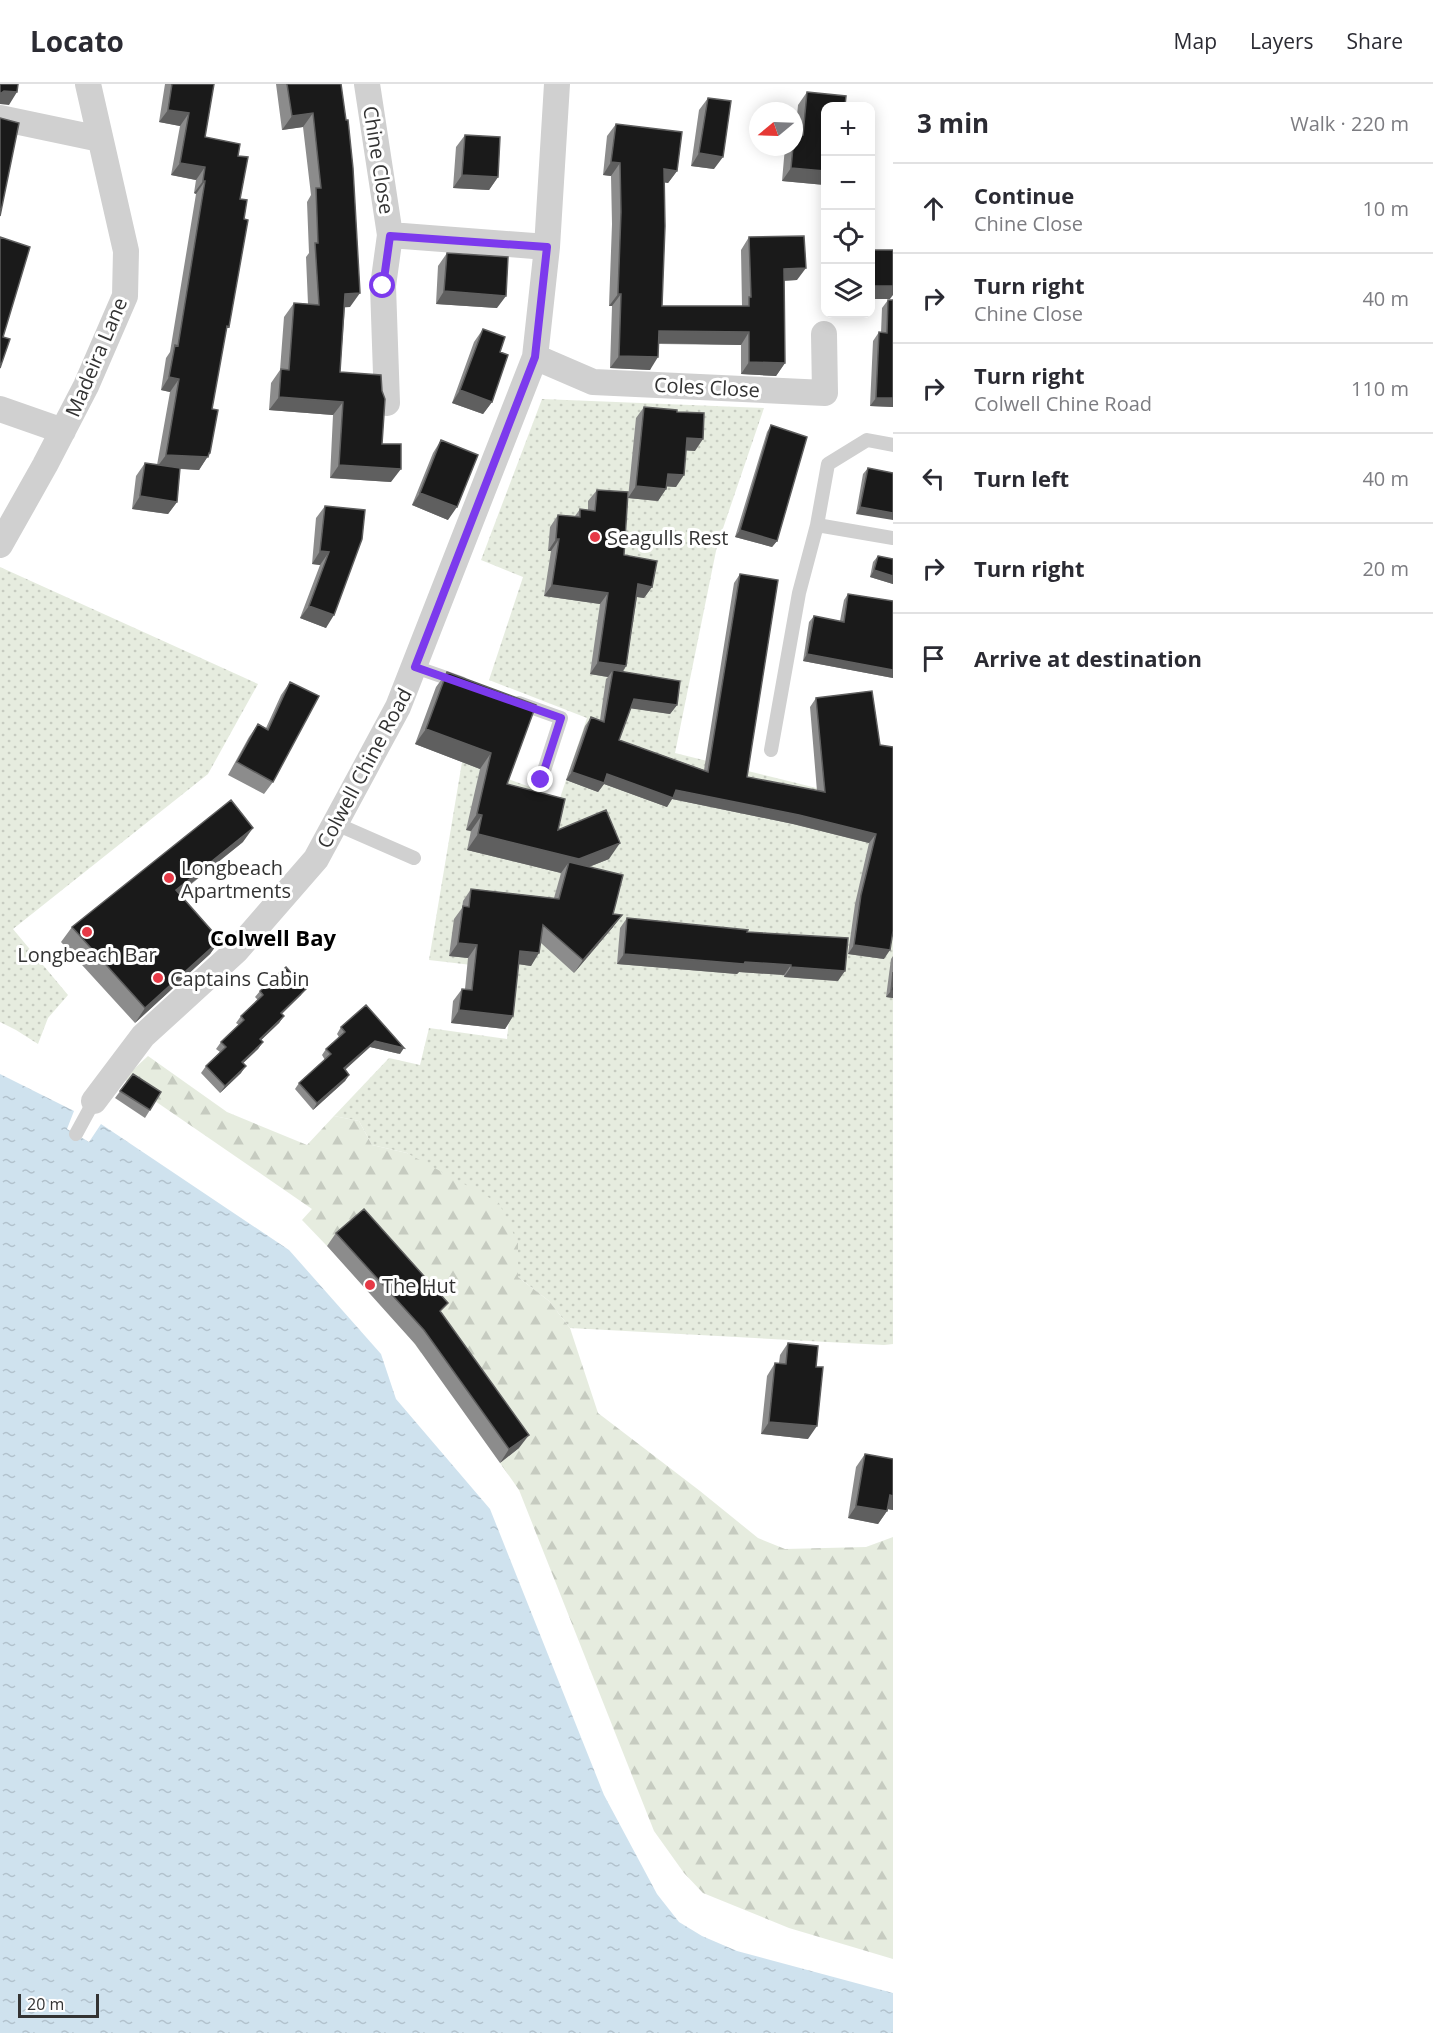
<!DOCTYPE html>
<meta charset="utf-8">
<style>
:root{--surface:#fff;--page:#f2f2f3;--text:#2b2b33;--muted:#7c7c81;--line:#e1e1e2}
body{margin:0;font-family:"Open Sans",sans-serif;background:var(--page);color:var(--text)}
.controls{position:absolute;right:18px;top:18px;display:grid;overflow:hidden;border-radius:12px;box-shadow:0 3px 15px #0003}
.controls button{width:54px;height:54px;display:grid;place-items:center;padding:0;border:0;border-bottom:2px solid var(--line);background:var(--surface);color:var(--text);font:30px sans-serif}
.compass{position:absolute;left:749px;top:18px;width:54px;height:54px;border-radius:50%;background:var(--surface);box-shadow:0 3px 15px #0003;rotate:251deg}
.scale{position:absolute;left:18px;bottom:15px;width:81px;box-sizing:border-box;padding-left:6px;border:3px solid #333;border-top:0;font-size:16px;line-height:21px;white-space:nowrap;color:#333;-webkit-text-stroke:4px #fff;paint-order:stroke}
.stop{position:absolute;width:18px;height:18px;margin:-14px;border:4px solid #7c3aed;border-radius:50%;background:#fff}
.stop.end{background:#7c3aed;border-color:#fff;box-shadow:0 2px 6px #0008}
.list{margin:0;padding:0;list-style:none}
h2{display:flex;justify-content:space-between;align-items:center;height:78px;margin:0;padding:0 24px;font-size:26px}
h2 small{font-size:20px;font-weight:400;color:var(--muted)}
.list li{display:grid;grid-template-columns:39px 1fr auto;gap:18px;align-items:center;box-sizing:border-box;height:90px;padding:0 24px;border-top:2px solid var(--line)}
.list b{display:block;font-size:22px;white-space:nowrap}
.list p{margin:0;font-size:20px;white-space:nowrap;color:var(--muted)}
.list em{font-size:20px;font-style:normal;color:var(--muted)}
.icon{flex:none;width:33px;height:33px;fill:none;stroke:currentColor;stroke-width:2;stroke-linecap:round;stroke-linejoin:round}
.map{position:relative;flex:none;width:893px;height:1949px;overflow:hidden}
header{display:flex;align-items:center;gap:36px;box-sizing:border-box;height:84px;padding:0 30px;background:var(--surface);border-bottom:2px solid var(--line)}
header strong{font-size:28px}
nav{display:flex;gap:33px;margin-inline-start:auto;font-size:21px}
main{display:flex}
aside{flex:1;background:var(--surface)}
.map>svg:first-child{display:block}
.grass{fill:url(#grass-dots)}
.forest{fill:url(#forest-firs)}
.water{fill:url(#water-ripples)}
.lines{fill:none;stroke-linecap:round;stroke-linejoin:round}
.service{stroke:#d0d0d0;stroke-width:14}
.minor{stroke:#d0d0d0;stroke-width:26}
.wall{fill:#8c8c8c}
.shaded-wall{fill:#5f5f5f}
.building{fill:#1a1a1a;stroke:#5f5f5f;stroke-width:1.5}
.route{stroke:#7c3aed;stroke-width:8}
.poi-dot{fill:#e63946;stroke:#fff;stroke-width:2}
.labels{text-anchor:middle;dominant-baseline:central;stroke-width:6;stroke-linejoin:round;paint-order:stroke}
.street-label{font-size:20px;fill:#333;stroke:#fff}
.poi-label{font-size:20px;fill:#333;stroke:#fff;text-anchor:start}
.quarter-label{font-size:22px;font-weight:bold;fill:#000;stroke:#fff}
</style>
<header>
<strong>Locato</strong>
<nav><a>Map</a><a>Layers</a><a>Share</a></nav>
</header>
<main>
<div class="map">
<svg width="893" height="1949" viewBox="0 0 893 1949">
<defs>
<pattern id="grass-dots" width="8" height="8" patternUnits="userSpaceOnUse" patternTransform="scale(1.5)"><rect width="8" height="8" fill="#e6ecdf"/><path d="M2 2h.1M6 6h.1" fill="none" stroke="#c6cbc0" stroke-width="1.8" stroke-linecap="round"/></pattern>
<pattern id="forest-firs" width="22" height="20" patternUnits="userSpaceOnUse" patternTransform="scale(1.5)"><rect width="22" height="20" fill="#e6ecdf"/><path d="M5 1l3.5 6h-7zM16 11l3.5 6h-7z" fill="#c6cbc0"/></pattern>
<pattern id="water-ripples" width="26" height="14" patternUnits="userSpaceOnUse" patternTransform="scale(1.5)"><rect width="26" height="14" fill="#cfe2ee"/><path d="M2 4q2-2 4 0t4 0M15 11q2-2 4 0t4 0" fill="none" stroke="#b2c2cd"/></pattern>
</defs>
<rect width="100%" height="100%" fill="#fff"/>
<path class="grass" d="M542,315L764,324L717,462L675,669L893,723V1260L884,1261L570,1244L549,1217L518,1193V1159L407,1069L372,1061L359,1037L334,1032L389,974L420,981L429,944L507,955L514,886L429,876L462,678L560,714L587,634L489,596L523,493L481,476Z
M0,483L258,600L208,690L13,845L68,911L48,934L38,960L16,946L0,938Z"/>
<path class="forest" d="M148,972L227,1028L307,1061L334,1032L359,1037L372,1061L407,1069L499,1119L518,1159V1193L549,1217L570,1244L598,1329L700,1407L758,1454L785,1465L866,1463L893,1453V1875L789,1844L703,1809L684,1789L654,1747L519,1406L500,1379L519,1364L441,1255L421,1269L412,1256L439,1233L354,1138L327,1162L302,1136L312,1125L123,995Z"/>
<path class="water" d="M0,990L74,1027L67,1045L89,1058L101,1040L289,1166L381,1270L396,1315L490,1425L604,1711L657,1810L679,1838L702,1852L737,1867L893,1909V1949H0Z"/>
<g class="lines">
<path class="service" d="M893,361L867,356L828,380L817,441L893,454
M415,583L461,599
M519,619L561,634L541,696
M771,666L799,509L817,441
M334,739L414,774
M76,1050L94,1017"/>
<path class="minor" d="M367,0L390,151L383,202L387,319
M0,34L100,55
M390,151L547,163
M535,273L593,298L825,309L824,250
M0,325L63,347
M0,461L45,381L86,302L125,212L126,167L88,0
M94,1017L143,952L236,867L316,775L398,623L535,273L547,163L557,0"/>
</g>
<path class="wall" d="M165,0H214L205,53L238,72L240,115L226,247L212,325L210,369L199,386L180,385L177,418L168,430L132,425L136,392L145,379L157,381L170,308L161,306L166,274L170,268L196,110L194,109L196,96L171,91L180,42L159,38Z
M276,0H341L350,223H345L340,288L382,360L391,398L330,394L333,331L269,326L271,299L280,286L284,233L294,219L308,220L306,173L309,169L307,118L311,111L303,43L282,46Z
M807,8L825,101L782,97L785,63H794L798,21Z
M708,14L714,85L691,82L699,26Z
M616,40L677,87L668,99L664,98L662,222H742L741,166L749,153L797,196L784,197L785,279L776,292L741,290V261L659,260L650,286L610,284L612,222H609L612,140L611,92L603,91L607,52Z
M465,51L498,93L489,106L453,104L456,63Z
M447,169L497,224L436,220L438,182Z
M888,216L893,323L870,322L873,257L879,248L881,249L882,224Z
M483,245L500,268L492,318L483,330L452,319L474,258Z
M644,323L677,328L695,367L686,366L676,403L666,402V405L658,417L628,414L636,334Z
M771,341L777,457L772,463L735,453L767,348Z
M441,356L448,436L412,421L433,369Z
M868,384L893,389L856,430L863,390Z
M597,406L624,471L652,503L644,514L637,513L626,582L623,588L677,621L670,630L631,624L619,656L704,686L734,499L740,490L747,693L817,707L810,623L816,614L872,607L884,875L848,870L855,820L869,759L793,740L672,715L667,723L604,700L598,708L566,696L585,642L591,633L600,636L606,595L608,593L590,590L600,520L544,512L551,467H548L550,443L558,431L575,432L580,425L588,426V417Z
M325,422L365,426L326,544L300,534L320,481L312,480L316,434Z
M878,472L893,475V500L870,493L873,478Z
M848,510L893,517V594L803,577L809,538L814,532L840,537L844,516Z
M447,588L507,700L558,746L609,775L589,783L613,830V843L574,889L541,859L531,882L518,880L513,932L505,945L451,939L453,917L462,905H465L468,874L449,872L454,835L462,824L463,817L471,805L554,814L561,789L467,766L471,747L466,746L480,685L415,660L436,603Z
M290,598L273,698L264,710L228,691L249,653L258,640L266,644L281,611Z
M243,758L179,810L220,856L210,870L135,939L61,858L72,843Z
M627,834L747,848L838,897L784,893V891L739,888L737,890L617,880L620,844Z
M893,872V914L886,913L891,875Z
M260,907L301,911L282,930L284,932L279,939L261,956L263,958L258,965L243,979L241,989L220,1009L201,989L206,982L220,968L216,965L221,958L239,941L236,939L241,932L258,916L255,913Z
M341,943L400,970L370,963L345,986L349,991L345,997L313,1026L295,1005L299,999L325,976L322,971L326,965L339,953L337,950Z
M133,990L150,1026L145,1034L115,1014Z
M336,1149L442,1229L519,1364L500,1379L415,1260L327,1162Z
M788,1259L808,1355L761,1350L767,1292L775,1279H779L780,1271Z
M865,1370L893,1375V1426L888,1425L887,1427L878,1440L848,1434L856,1383Z"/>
<path class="shaded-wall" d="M4,7L17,8L9,21L0,20V10Z
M168,26L189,29L180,42L159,38Z
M313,29L303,43L282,46L292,32Z
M699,69L723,73L714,85L691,82Z
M611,78L620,79L611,92L603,91Z
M180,79L205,83L196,96L171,91Z
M791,84L825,87V101L782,97Z
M664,85L677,87L668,99L655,97Z
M462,91L498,93L489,106L453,104Z
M203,97H205L196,110L194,109Z
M806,184L797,196L776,197L784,185Z
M870,202H893V211L890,215H870Z
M444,207L506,212L497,224L436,220Z
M360,209L350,223L336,224L345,210Z
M618,210H621L612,222H609Z
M659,247L749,248L741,261L650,259Z
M619,272L658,273L650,286L610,284Z
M749,278L785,279L776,292L741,290Z
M169,293L179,295L170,308L161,306Z
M460,306L492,318L483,330L452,319Z
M279,313L343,318L333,331L269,326Z
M876,314H893V323L870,322Z
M687,354L703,355L695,367L679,366Z
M209,369H210L199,386L157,383L166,371Z
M339,381L401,385L391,398L330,394Z
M668,390L684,391L676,403L659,402Z
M636,402L666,405L658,417L628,414Z
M420,409L457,423L448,436L412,421Z
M140,412L177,418L168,430L132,425Z
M860,423L893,429V436L856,430Z
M740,446L777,457L772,463L735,453Z
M556,455H559L551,467H548Z
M320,467L329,468L320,481L312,480Z
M874,486L893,492V500L870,493Z
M638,500L652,503L644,514L630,512Z
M552,501L608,509L600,520L544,512Z
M309,522L334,531L326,544L300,534Z
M807,570L893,586V594L803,577Z
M598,578L626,582L618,594L613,586L608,593L590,590Z
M634,615L677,621L670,630L628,624Z
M426,645L491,669L480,685L415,660Z
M572,688L607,690L676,706L799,731L876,750L869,759L793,740L672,715L667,723L604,700L598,708L566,696Z
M477,730L482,731L471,747L466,746Z
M253,744L243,758L165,820L176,806Z
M478,750L620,759L609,775L568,791L569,778L561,789L467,766Z
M622,831L613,843L574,889L583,876Z
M220,856L210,870L135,939L145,924Z
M458,859L477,861L468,874L449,872Z
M854,861L890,866L884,875L848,870Z
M520,867L539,869L531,882L511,879Z
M624,870L745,878L791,881L784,891L739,888L737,890L617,880Z
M791,883L845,887L838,897L784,893Z
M306,905L301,911L276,935L281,929Z
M891,907H893V914L886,913Z
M459,926L513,932L505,945L451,939Z
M284,932L279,939L255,962L260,955Z
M375,957L404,964L400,970L370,963L339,991L344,984Z
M263,958L258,965L237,985L242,978Z
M246,982L241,989L220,1009L225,1002Z
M349,991L345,997L313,1026L317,1019Z
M769,1338L817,1342L808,1355L761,1350Z
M529,1351L519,1364L500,1379L509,1365Z
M890,1411L893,1412V1426L881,1424Z
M856,1422L887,1427L878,1440L848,1434Z"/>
<path class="building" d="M0,0H18L17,8L4,7L0,10Z
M172,0H214L205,53L240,60L238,72L248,73L240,115L247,116L244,135L248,136L229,243L227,242L212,325L218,326L210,369H209L208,373L166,371L179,295L169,293L175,261L178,262L205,97H203L205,83L180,79L189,29L168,26Z
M287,0H341L346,36H348L353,84L360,209L345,210L340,288L381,291L382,307L385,315L382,360H401V385L339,381L343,318L279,313L281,285L289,286L294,219L319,221L315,159H318L316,104H321L313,29L292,32Z
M807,8L846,12L845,22H825V87L791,84L793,63H794V50L803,51Z
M708,14L731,17L723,73L699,69Z
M0,34L19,39L0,132Z
M616,40L682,48L677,87L664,85L665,142L662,222H749V213H751L749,153L804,152L806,184L784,185L785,279L749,278V248L659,247L658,273L619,272L621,210H618L621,128L620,79L611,78Z
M465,51L500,53L498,93L462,91Z
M0,153L30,163L3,253L10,255L0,284Z
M870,166H893V202H870Z
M447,169L508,173L506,212L444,207Z
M888,216H893V314H876L879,248L887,249Z
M483,245L505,253L500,268L508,271L492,318L460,306Z
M644,323L677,326V328L704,329L703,355L687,354L684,391L668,390L666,405L636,402Z
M771,341L807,353L777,457L740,446Z
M441,356L478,371L457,423L420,409Z
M145,379L180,384L177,418L140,412Z
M868,384L893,389V429L860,423Z
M597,406L628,408L624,471L657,477L652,503L638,500L626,582L598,578L608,509L552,501L559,455H556L558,431L580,433V425L595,427Z
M325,422L365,426L362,455L334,531L309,522L329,468L320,467Z
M878,472L893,475V492L874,486Z
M740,490L778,496L747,693L825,708L816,614L872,607L880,661L893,663V847L890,866L854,861L861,811L876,750L799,731L676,706L673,714L607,690L604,699L572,688L591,633L604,638L613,586L680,597L677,621L634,615L619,656L708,688Z
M848,510L893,517V586L807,570L814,532L844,538Z
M447,588L536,621L507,700L565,715L558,746L606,726L620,759L579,775L478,750L482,731L477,730L491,669L426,645Z
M290,598L319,612L273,698L237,678L258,640L268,646Z
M231,716L253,744L176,806L220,856L145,924L72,843Z
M569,778L623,791L613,830L622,831L583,876L543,841L539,869L520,867L513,932L459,926L462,905L472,906L477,861L458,859L463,822L469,823L471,805L559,815Z
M627,834L748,846L747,848L848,854L845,887L791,883V881L745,878L744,880L624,870Z
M286,883L306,905L281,929L284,932L260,955L263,958L242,978L246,982L225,1002L206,982L226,963L221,958L244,936L241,932L263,911L260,907Z
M893,888V907H891Z
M366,921L404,964L375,957L344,984L349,991L317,1019L299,999L331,970L326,965L345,948L341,943Z
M133,990L161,1008L150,1026L120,1007Z
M364,1125L448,1219L440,1227L529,1351L509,1365L424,1246L336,1149Z
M788,1259L818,1262L816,1283H823L817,1342L769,1338L775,1279L786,1280Z
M865,1370L893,1375V1412L890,1411L887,1427L856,1422Z"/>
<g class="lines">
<path class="route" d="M383,202L390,152L547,163L535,273L415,583L561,634L541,696"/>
</g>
<g class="poi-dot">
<circle cx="595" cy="453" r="6"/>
<circle cx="169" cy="794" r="6"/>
<circle cx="87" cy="848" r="6"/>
<circle cx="158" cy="894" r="6"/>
<circle cx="370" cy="1201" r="6"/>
</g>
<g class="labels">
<g class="street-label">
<text transform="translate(379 76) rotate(81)">Chine Close</text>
<text transform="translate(96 273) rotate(-67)">Madeira Lane</text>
<text transform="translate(707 303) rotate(3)">Coles Close</text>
<text transform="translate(364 684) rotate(-62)">Colwell Chine Road</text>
</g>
<g class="poi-label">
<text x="607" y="453">Seagulls Rest</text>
<text x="181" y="783">Longbeach<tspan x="181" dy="23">Apartments</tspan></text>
<text x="87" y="870" text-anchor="middle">Longbeach Bar</text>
<text x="170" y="894">Captains Cabin</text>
<text x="382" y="1201">The Hut</text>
</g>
<g class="quarter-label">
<text x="273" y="853">Colwell Bay</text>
</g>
</g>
</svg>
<div class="controls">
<button>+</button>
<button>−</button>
<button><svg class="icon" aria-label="locate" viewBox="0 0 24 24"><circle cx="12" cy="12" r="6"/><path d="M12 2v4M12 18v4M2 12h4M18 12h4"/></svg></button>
<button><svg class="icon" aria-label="layers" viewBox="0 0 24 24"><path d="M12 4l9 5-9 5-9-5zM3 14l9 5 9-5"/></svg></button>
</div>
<svg class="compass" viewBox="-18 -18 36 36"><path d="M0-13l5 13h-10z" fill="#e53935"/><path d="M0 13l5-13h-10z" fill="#7c7c81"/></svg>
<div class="scale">20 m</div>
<div class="stop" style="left:383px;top:202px"></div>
<div class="stop end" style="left:541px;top:696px"></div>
</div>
<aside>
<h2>3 min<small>Walk · 220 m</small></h2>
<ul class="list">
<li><svg class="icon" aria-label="ahead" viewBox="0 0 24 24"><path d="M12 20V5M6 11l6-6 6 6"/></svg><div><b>Continue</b><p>Chine Close</p></div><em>10 m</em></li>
<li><svg class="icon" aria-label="right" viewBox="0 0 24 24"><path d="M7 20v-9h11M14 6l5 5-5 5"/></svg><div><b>Turn right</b><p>Chine Close</p></div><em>40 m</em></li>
<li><svg class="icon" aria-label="right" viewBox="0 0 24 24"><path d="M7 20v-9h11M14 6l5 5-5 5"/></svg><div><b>Turn right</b><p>Colwell Chine Road</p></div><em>110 m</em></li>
<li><svg class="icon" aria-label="left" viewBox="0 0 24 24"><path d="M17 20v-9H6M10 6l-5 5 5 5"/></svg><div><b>Turn left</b></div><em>40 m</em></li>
<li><svg class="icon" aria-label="right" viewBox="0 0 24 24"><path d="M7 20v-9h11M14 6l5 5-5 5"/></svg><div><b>Turn right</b></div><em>20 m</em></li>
<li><svg class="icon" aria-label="arrive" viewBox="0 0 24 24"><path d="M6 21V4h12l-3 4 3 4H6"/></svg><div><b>Arrive at destination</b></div></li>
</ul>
</aside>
</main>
